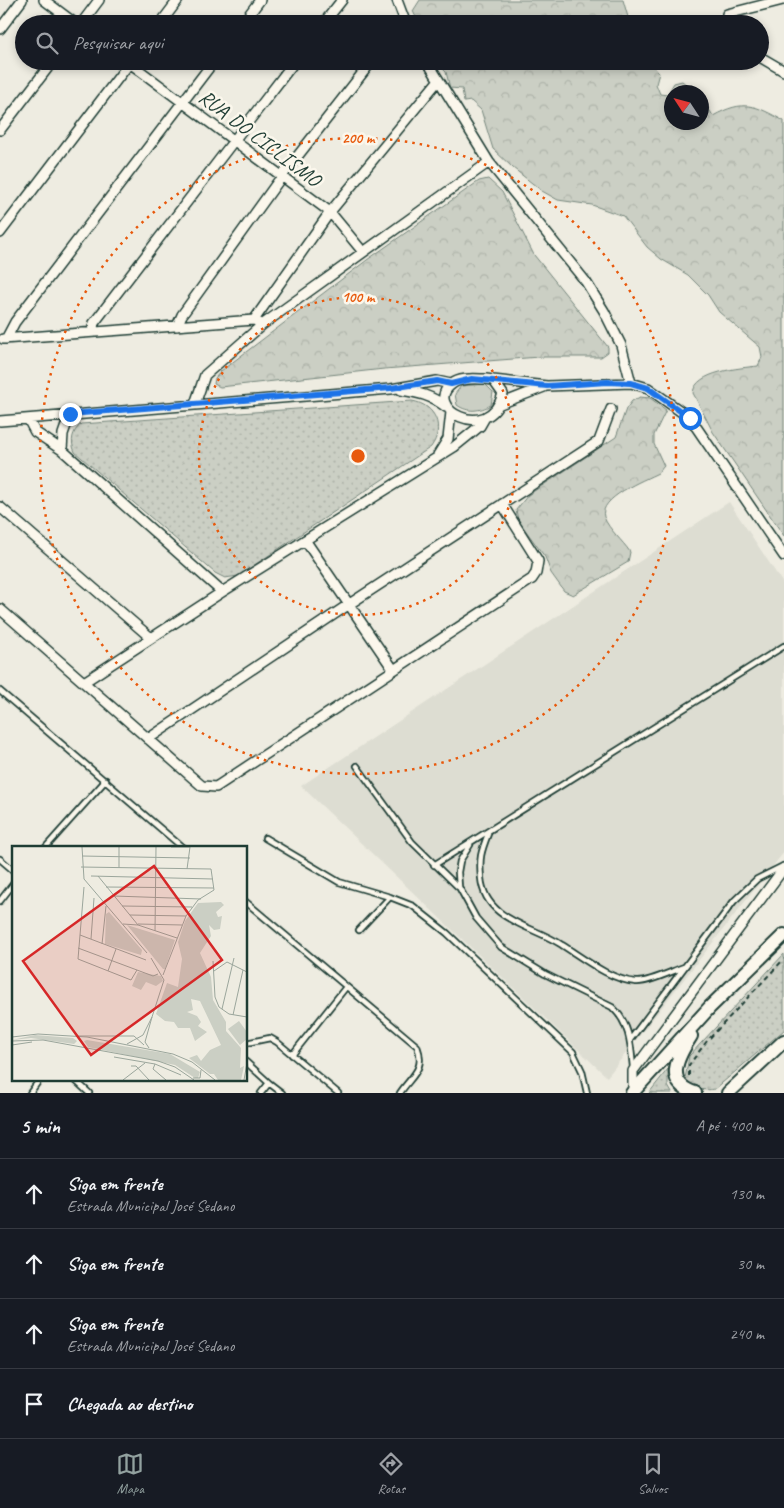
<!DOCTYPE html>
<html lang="pt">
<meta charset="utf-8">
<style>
:root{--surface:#171b24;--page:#242831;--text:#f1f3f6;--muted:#9ea1a6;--line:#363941;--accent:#92a19f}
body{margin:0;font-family:Caveat,sans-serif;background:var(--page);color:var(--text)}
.compass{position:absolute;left:664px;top:85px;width:45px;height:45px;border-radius:50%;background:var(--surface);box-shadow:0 2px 8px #0003;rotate:306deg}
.stop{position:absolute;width:15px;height:15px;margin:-11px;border:4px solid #1a73e8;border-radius:50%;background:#fff}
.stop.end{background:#1a73e8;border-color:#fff;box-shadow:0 1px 5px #0008}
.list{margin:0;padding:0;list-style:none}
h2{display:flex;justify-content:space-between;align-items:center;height:65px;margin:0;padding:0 20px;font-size:21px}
h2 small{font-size:16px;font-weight:400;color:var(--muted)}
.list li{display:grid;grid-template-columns:32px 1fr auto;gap:15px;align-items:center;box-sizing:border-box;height:70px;padding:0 20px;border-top:1px solid var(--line)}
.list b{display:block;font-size:19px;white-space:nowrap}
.list p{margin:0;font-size:16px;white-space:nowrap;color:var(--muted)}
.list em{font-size:16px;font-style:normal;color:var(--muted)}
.icon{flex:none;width:28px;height:28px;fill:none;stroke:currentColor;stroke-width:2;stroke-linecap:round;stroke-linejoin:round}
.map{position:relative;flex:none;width:784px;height:1093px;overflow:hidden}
.search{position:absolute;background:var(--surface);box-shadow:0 2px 8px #0003;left:15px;right:15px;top:15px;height:55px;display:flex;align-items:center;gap:12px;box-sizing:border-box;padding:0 18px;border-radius:28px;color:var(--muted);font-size:19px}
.sheet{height:345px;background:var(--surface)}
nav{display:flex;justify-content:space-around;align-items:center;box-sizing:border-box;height:70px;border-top:1px solid var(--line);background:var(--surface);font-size:14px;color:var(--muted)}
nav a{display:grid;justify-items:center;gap:2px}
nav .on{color:var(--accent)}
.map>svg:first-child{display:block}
.built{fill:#ddddd2}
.green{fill:#cbcfc4;stroke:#75867c}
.forest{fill:url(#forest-crowns);stroke:#75867c}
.park{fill:url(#park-dots);stroke:#75867c}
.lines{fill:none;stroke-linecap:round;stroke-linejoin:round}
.lane-casing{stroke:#1f3d34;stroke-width:8}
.street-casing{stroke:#1f3d34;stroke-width:12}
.primary-casing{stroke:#1f3d34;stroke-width:16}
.path{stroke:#1f3d34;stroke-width:2;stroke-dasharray:5 4;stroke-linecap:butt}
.lane{stroke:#fbf7ec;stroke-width:4.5}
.street{stroke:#fbf7ec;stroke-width:9}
.primary{stroke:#fbf7ec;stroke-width:12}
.route{stroke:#1a73e8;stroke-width:6}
.ring{fill:none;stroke:#e8590c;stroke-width:2.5;stroke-dasharray:2.5 5}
.labels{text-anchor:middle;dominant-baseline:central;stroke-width:5;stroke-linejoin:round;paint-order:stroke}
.street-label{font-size:21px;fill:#1f3d34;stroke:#fbf7ec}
.inset-road{fill:none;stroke:#9ba69c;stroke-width:1}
.view{fill:#d62828;fill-opacity:0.15;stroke:#d62828;stroke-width:2.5}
.inset-edge{fill:none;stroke:#1f3d34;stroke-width:2.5}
.centre{fill:#e8590c;stroke:#fbf7ec;stroke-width:2.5}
.ring-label{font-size:15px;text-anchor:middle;font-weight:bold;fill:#e8590c;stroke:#fbf7ec;stroke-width:5;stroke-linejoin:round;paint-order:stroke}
</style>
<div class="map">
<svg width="784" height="1093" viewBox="0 0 784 1093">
<defs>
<pattern id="forest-crowns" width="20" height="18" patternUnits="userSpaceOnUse" patternTransform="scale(1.25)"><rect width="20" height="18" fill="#cbcfc4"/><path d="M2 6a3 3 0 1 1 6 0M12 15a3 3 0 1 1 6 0" fill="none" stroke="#aeb3a9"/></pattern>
<pattern id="park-dots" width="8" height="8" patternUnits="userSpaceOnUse" patternTransform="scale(1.25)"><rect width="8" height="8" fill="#cbcfc4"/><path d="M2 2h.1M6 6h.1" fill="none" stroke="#aeb3a9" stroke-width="1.8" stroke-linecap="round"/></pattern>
</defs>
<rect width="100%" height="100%" fill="#eeece1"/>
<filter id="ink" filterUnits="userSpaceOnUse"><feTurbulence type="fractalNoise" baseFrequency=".02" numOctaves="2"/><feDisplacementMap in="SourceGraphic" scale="10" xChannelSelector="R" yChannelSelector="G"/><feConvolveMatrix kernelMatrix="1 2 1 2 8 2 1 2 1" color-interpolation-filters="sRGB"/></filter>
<g filter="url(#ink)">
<path class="built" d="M729,502L784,585V852L607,1077L301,786Z"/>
<path class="green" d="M485,384L493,392L491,405C480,411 468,413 457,405L455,394L461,386Z"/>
<path class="forest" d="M420,0H623L630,24H419L413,11Z
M435,61H648L659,73L656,84L660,94L667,95L674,83L682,81L696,92H672V122H702V97L713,116C744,99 755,105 784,121V536L713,432L693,393C695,371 741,368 758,366L762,357L760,347L719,312L708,295L688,275L661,259L647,247L623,216L592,205L558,200L542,191L513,168L493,149L481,110L471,101L464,102L462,89L450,88L446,72Z
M488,179L502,192L534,255L608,347V352L601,357H539L384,369L220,387L214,384L215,378L221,371L367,260L479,181Z
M640,397L650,398L666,410L654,435V444L664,466L658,473C644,480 598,498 604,517C609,530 623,541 630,552L628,562L573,595L564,591L551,573L545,557L518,520L516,510L528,495L616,437L626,409L632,401Z"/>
<path class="park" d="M412,401C436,405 445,428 431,447L238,576L225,578L215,573L75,452C70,441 72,432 81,424Z
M784,954V1030L715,1089C702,1091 693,1090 685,1079L689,1056Z
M668,1069V1086L672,1093H649Z"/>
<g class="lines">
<g class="lane-casing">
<path id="lane" d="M0,691L182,847
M357,766L412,842L458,887
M488,834C481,852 479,858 481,878C485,921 532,925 562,945C583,958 610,980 636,982C648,983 672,971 684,967
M265,838L339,882L390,897
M470,845L460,861L458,872L459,887L476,918L501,947L545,974L612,1007C630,1023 631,1046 633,1068
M46,847L106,780
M0,859L14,871
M434,865L784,646
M0,901L14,883
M246,902L417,1046C426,1069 412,1075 400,1093
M359,930L390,897L413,906L447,933L573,1052L582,1071L587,1093
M630,1040L734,901L757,879L783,866
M246,1043L270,1038L277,1042L338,1093
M292,1055L346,987
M246,1062L269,1083L261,1093
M74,1079L89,1093
M269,1083L282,1093
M30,1093L40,1079"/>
</g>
<g class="street-casing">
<path id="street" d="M44,0L76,24
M397,0L406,24
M727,14L783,0
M81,24L99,0
M160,24L178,0
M242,24L260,0
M323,24L342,0
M0,29L22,0
M760,57L784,71
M127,61L330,212L363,252
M427,61L489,162L586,282L604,311L621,345L631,383
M0,130L53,61
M0,233L131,61
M254,320L330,212L438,81
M177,326L182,315L282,176L372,61
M92,332L94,323L295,61
M3,339L254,320L258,322
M6,339L15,322L214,61
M486,379L493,380L503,394C488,446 421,406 452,384C460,377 476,379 486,379Z
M493,380L547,386L631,383L648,388L690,418L784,556
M401,390C419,393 431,395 446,407
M195,404L205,375L262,325L489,162
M500,404L544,387
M28,419L35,432L62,450L222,592
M0,421L391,389L437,381L451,384
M62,450L63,434L70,414
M438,455L448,439L451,412
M0,507L151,638
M305,540L393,669
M0,609L202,786L216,787L532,579L536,573L538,561L502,504
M84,682L222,592L454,447L480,426L484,419
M148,739L348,605L599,441L611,409
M633,1092V1071L784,868"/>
</g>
<g class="primary-casing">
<path id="primary" d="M691,1036C678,1056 663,1083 695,1093
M632,1093L710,1007L784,935
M728,1093L784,1041"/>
</g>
<path class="path" d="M689,1076V1065L707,1041L784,959"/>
<use href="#lane" class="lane"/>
<use href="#street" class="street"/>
<use href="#primary" class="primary"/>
</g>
</g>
<g class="lines" filter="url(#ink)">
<path class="route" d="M70,414L391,388L437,381L451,384L472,379L547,386L607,382L631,383L648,388L690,418"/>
</g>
<g class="ring">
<circle cx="358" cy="456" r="159"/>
<circle cx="358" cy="456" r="318"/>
</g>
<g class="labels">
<g class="street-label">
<text transform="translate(260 138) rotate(37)">RUA DO CICLISMO</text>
</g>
</g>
<g transform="translate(12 846)">
<rect width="235" height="235" fill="#eeece1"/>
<path d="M227,175L235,186V193L228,199L216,183Z" fill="#cbcfc4"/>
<path d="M209,56L212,59L204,66L206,71L210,70L208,83L202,84L197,79L199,90L188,107L199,131L201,154L214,176V185L229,202L228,222L232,220L229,234H206L202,228H198L177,212L185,209L189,215L198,204L209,199L188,155L179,153L181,164L175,166L185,170L189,176L186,180L195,186L183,195L178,182H166L162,176L153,175L144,168L155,137L166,141L170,113L166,96L173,75L186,57ZM115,79L163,94L153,123H151ZM126,126L149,130L151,135L144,140L134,136L129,144L120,140Z" fill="#cbcfc4"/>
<path d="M97,66L130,104L129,109L93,98L94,68ZM23,189L61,192L65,195L62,198L19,192L0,194ZM75,194L158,208L188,226L186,232H183L163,219L76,201L72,195Z" fill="#cbcfc4"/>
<path class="inset-road" d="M70,1L72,33L135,107M159,1H178M70,10L178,12M69,21L199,23L202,44L186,54L174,70L151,129M107,22V1M175,23L178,1M79,30L201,33M86,30L126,79M72,41L66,113L119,134L125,124M94,41L202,42M102,50L189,53M110,60L180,61M118,69L174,70M111,78L126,79L165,92M126,78L170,79M143,85L144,1M68,89L134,114M79,93L82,52M90,98L94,60M66,102L141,130L146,128M139,112L152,134L140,171M201,115L203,151L207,161L217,168L235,171M96,125L104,103M202,125L215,116L235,126M210,163L222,112M221,169L231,124M66,190H122L132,199M0,191L26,188L75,191L161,208L180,216L203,234M0,195L31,194L146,215L163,221L182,234M115,198L131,189L140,171L133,196L137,202M0,199L20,196M102,211L143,218L169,229M143,218L141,223L154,234M119,220H124L137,234M181,232H188L189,224M111,234L133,217M232,234L235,217"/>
<path class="view" d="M142,20L210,114L79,209L11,115Z"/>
<rect width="235" height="235" class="inset-edge"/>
</g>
<circle cx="358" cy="456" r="8" class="centre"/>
<g class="ring-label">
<text x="358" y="143">200 m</text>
<text x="358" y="302">100 m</text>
</g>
</svg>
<svg class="compass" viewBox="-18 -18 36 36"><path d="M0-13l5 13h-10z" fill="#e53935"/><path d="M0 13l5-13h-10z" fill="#9ea1a6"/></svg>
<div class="stop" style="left:690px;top:418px"></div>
<div class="stop end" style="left:70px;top:414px"></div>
<div class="search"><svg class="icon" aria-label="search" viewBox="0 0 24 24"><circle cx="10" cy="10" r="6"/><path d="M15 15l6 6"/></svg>Pesquisar aqui</div>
</div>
<section class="sheet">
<h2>5 min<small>A pé · 400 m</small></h2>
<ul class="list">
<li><svg class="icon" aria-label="ahead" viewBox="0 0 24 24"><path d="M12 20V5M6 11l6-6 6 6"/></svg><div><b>Siga em frente</b><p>Estrada Municipal José Sedano</p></div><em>130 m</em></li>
<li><svg class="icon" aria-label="ahead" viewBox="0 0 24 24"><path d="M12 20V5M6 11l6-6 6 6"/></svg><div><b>Siga em frente</b></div><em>30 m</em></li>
<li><svg class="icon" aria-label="ahead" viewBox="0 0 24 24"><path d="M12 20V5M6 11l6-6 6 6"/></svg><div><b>Siga em frente</b><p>Estrada Municipal José Sedano</p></div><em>240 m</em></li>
<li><svg class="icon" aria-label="arrive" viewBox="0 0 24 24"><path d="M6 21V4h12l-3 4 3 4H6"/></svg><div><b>Chegada ao destino</b></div></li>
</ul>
</section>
<nav>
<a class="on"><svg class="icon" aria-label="map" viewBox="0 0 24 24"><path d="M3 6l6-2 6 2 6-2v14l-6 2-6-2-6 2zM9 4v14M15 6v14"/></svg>Mapa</a>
<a><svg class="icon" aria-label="directions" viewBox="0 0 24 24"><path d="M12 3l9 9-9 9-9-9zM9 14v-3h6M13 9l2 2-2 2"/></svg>Rotas</a>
<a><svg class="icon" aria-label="saved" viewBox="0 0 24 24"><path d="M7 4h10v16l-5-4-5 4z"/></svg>Salvos</a>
</nav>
